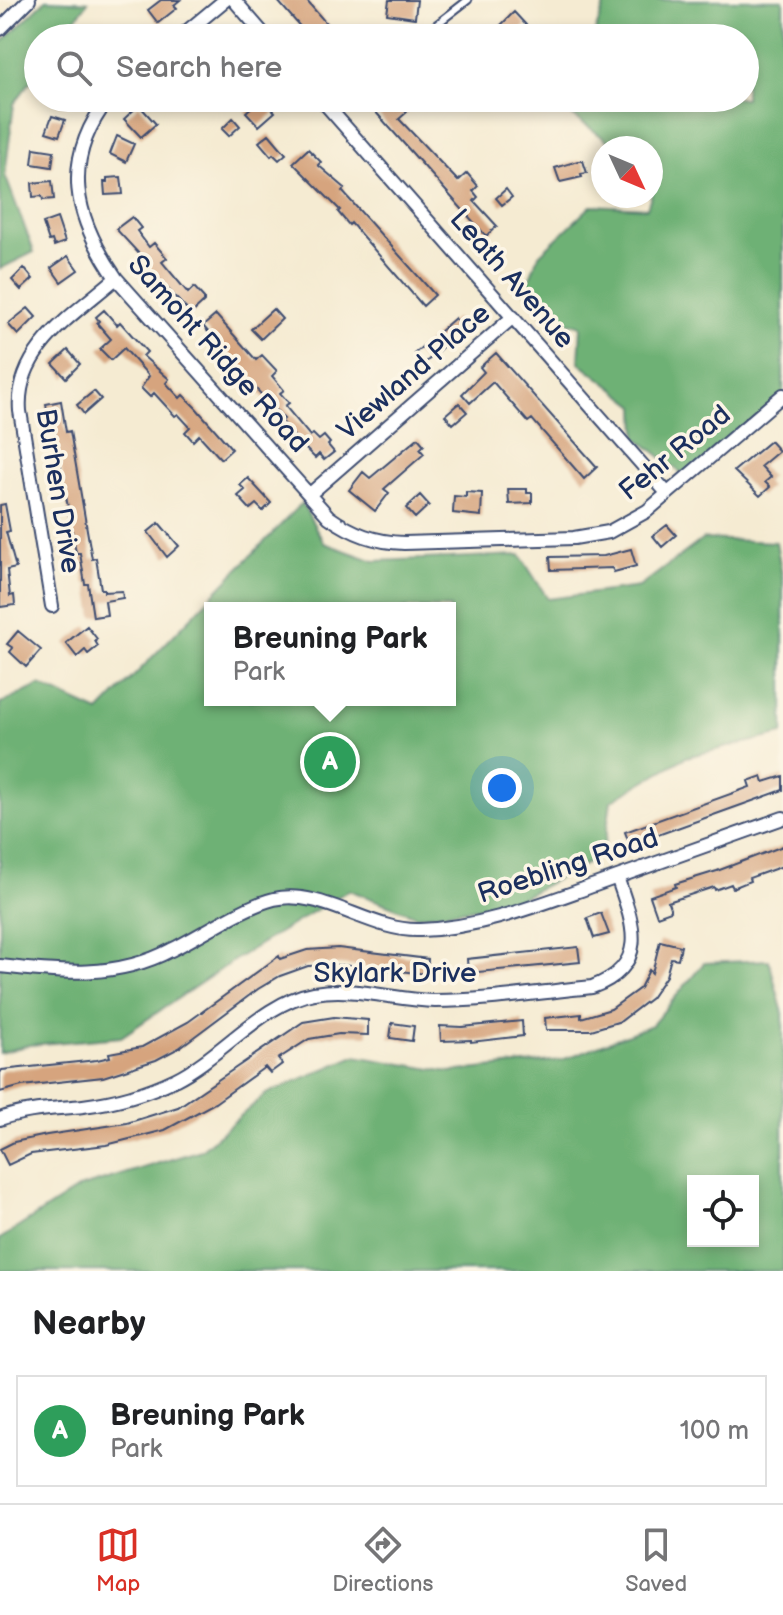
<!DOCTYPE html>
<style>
:root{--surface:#fff;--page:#f6f6f6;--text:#202124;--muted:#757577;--line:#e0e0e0;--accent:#d93025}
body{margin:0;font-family:"Balsamiq Sans",sans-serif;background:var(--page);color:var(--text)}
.controls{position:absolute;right:24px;bottom:24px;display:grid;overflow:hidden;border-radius:0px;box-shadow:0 4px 12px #0003}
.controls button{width:72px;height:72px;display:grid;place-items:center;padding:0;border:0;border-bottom:2px solid var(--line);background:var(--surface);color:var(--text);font:40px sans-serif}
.compass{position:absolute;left:591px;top:136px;width:72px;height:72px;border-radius:50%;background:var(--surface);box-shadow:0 4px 12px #0003;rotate:134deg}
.you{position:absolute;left:502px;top:788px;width:28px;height:28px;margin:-20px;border:6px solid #fff;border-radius:50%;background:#1a73e8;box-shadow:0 0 0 12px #1a73e833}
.badge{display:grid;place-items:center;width:52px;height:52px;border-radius:50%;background:var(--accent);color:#fff;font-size:26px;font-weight:700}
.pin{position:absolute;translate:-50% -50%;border:4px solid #fff;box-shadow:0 2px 8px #0006}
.popup{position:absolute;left:204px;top:602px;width:252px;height:104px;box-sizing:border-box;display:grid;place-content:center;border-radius:0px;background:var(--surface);filter:drop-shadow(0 2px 6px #0005);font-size:26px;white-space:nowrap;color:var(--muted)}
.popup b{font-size:30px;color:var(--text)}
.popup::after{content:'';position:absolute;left:50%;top:100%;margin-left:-16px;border:16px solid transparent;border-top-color:var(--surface)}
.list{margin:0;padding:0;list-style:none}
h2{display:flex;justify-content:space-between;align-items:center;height:104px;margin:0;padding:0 32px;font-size:34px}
h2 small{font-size:26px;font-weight:400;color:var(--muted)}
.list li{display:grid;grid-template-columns:52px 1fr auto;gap:24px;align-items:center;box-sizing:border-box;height:112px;margin:0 16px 16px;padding:0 16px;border:2px solid var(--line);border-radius:0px}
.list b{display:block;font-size:30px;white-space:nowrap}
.list p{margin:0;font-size:26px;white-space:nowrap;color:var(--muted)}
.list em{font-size:26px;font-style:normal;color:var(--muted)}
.icon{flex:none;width:44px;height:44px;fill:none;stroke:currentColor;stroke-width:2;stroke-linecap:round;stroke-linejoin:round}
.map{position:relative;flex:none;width:783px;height:1271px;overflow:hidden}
.search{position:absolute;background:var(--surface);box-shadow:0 4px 12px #0003;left:24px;right:24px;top:24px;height:88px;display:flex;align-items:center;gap:20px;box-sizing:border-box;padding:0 28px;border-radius:44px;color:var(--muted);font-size:30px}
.sheet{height:232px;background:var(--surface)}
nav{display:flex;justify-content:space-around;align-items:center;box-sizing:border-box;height:112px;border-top:2px solid var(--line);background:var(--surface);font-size:22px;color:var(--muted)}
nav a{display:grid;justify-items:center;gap:4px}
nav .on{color:var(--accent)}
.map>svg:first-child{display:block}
.forest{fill:#6eb174;stroke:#447069;stroke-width:2;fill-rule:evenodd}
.building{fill:#d6a47e}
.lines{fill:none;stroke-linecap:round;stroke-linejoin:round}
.service-casing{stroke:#3c4b6f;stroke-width:10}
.minor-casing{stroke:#3c4b6f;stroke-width:16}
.service{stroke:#fff;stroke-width:6}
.minor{stroke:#fff;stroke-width:12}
.labels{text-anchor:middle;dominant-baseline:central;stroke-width:7;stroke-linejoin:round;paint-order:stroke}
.street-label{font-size:28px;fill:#1b2f5e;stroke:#fcf5e5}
</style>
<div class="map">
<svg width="783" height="1271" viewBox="0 0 783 1271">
<rect width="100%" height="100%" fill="#fcf5e5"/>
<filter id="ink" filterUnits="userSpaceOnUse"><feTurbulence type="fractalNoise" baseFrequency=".0125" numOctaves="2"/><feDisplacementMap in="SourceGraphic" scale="16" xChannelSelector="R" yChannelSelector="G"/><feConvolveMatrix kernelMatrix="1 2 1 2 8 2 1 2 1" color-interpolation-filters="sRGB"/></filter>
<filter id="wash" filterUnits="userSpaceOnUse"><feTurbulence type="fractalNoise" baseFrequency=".006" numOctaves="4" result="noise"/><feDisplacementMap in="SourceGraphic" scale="32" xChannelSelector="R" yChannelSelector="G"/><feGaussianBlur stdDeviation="1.8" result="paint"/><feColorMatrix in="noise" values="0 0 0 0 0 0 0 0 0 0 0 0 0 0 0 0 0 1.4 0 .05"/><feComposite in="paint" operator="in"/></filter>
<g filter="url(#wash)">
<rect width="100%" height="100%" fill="#f5ebd2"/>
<path class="forest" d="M46,0L88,2L62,38H38V71L14,104L5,175L34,252L0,269V44Z
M606,0H783V395L686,477L637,438L636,406L579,362L581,326L543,314L525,290L539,255L592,205L647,208L655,183L651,179V148H618L548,98H745V38H593Z
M302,503L324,543L374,561L520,555L548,599L639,587L703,539L776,542L783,582V734L686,757L611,801L603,855L509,904L417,916L349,890L239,957L121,1037L29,1045L0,1053V704L40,685L99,712ZM210,608H450V700H210Z
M769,960L783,1014V1271H0V1239L79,1188L201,1150L266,1094L355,1056L450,1072L562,1060L652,1025L704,963ZM693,1181H753V1241H693Z"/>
<g id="blocks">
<path class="building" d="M161,0H180L174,5L177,8L158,23L148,10Z
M277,0H306L339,38H310Z
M389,0H417L415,18L387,14Z
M514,12L526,25L511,38H488Z
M262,98L275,112L259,126L246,112Z
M385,98H394L407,112L399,119L458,181L467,173L478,186L473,191L478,197L474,201L497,226L486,236L373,109Z
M139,105L156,124L141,137L124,119Z
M52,116L65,120L59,136L46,132Z
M233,118L240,126L229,136L222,129Z
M269,134L286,154L279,160L273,154L271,156L259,142Z
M117,136L134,144L126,162L110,154Z
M34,148L54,151L52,167L32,164Z
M308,149L321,162L318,165L345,188L342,191L435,295L423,306L351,223L349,225L338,212L340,210L293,163Z
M578,161H583L587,173L581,174L582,177L560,182L555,168Z
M121,177L123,194L105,195L104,182H107V178Z
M52,181L54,199L43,200L42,196L33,197L32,183Z
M506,189L512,197L502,205L496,198Z
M132,217L141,228L137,231L149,247L154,243L167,258L162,262L188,293L194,287L204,298V302L191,314L151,271L140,259L142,257L116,229Z
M57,218L65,242L54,246L52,240L49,241L43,223Z
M68,256L78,270L61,282L51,268Z
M24,268L33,279L21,290L12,280Z
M28,308L36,317L18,335L8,324Z
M273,309L282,319L261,339L251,329Z
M104,310L117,325L120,322L147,352L143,356L169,379L166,383L180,398L183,395L196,408L232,449L221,459L199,435L193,441L185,432L190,427L178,414L175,416L154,393L150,397L141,388L149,376L124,348L111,360L100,349L111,339L97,323L99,321L96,317Z
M216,315L256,360L262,355L277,371L272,376L284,390L280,393L289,403L285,406L310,436L313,434L319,440L324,436L330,443L328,445L334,452L324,460L319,454L315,458L297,440L282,421L284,419L223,353L225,351L203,326Z
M455,318L466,333L454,343L451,339L425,363L415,353Z
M68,350L80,364L66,378L53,364Z
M496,353L597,467L584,479L532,419L528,422L493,382L470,403L462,394L484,372L480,367Z
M94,391L101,399L84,414L77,405Z
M61,401L66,432L70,431L92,559L96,558L101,589H104V592L122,591L123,598L105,601L107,615L93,617L88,584H85L80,553H76L54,428H50L46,404Z
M459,403L467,412L453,424L445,415Z
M418,438L424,445L420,449L424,454L384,489L389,493L375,511L349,490L363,472L370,478Z
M770,441L779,451L761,466L771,477L765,482L770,487L760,496L734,471Z
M248,478L271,503L263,511L256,504L250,509L238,496L245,490L240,485Z
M508,489H527V493H532V503L509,504Z
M466,492L482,493L481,516L453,513L454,496L466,497Z
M420,495L429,505L415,518L406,508Z
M5,504L10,531L6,532L16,568L7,570L10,596L14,595L15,605L0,607V505Z
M159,523L179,546L167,557L148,532Z
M667,525L676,535L662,547L653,536Z
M631,549L636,566L614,572L612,568L551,570L550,557L604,556Z
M87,626L97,639L95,641L98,646L88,654L85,650L77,657L66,643Z
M18,631L41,650L26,667L10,652L13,648L7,644Z
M762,776L764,782L783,776V790L630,845L625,832L750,787L748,781Z
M783,846V866L749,878L750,881L733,888L731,884L715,890L714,887L668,902L671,911L657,916L650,896L676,887L675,884L717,871Z
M601,913L609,934L594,938L587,918Z
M660,941L681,946L678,959L671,958L666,976L651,998L621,1021L591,1030H546L545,1018L581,1014V1018L611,1009L640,988L649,970L652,973Z
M578,947L580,962L468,973L467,959Z
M338,948L428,959L427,974L340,965L308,966L280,976L258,989L179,1048L156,1060L103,1077L22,1086L0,1092V1073L2,1070L97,1060L110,1057L109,1053L142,1047L188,1022L279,956L280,959L307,950Z
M334,1017L368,1020V1035L339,1034L309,1039L278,1059L282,1064L270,1073L265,1067L215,1103L165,1130L106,1145L31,1154L8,1165L0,1149L14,1142L47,1135L127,1123L178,1107L303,1022Z
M522,1021L523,1036L471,1042V1040L441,1041L440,1026L462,1027Z
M392,1023L414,1026L412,1041L390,1038Z"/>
</g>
</g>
<g filter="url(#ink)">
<use href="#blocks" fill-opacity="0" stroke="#3c4b6f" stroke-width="2"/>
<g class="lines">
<g class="service-casing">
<path id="service" d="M419,38L468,0
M333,113L355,98"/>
</g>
<g class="minor-casing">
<path id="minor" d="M234,0L267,38
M0,29L29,0
M179,38L225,0
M109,98C60,161 74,217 116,278L329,517C353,534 375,542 404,543L574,538L609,532L647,511L783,395
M320,98L667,493
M310,494L513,317
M52,606L20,411C15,349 74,315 116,278
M0,966C59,973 117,979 171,950C202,935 242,907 274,899C322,888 371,932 420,930C481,928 538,905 595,885C658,863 720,840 783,818
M0,1119C26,1109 56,1109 83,1106C116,1102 147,1093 176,1079C222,1056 263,1002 314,993C354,986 395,1000 435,1001C487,1001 540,992 592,987C651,965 633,923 617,877"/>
</g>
<use href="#service" class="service"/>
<use href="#minor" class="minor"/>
</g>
</g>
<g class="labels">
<g class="street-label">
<text transform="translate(512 279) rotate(49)">Leath Avenue</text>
<text transform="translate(218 354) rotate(48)">Samoht Ridge Road</text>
<text transform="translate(414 372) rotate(-41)">Viewland Place</text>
<text transform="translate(675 453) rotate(-39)">Fehr Road</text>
<text transform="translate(58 491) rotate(81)">Burhen Drive</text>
<text transform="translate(568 866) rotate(-18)">Roebling Road</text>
<text x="395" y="973">Skylark Drive</text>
</g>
</g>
</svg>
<div class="controls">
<button><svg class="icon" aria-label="locate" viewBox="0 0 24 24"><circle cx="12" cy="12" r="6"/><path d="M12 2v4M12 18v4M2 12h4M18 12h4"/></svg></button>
</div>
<svg class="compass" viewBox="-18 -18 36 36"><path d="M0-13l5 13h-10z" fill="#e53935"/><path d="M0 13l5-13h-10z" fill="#757577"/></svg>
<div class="you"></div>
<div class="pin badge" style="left:330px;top:762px;background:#2e9e5b">A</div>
<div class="popup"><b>Breuning Park</b>Park</div>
<div class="search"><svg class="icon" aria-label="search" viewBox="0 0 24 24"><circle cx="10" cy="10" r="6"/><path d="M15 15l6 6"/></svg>Search here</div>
</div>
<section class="sheet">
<h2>Nearby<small></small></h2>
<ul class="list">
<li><span class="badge" style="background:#2e9e5b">A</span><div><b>Breuning Park</b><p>Park</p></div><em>100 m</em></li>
</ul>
</section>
<nav>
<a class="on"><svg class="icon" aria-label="map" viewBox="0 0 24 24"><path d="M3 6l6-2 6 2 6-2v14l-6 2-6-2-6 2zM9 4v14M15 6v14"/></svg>Map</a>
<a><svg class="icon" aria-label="directions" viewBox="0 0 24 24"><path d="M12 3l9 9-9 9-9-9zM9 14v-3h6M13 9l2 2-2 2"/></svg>Directions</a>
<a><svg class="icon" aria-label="saved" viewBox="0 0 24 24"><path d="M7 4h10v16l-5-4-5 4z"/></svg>Saved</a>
</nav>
